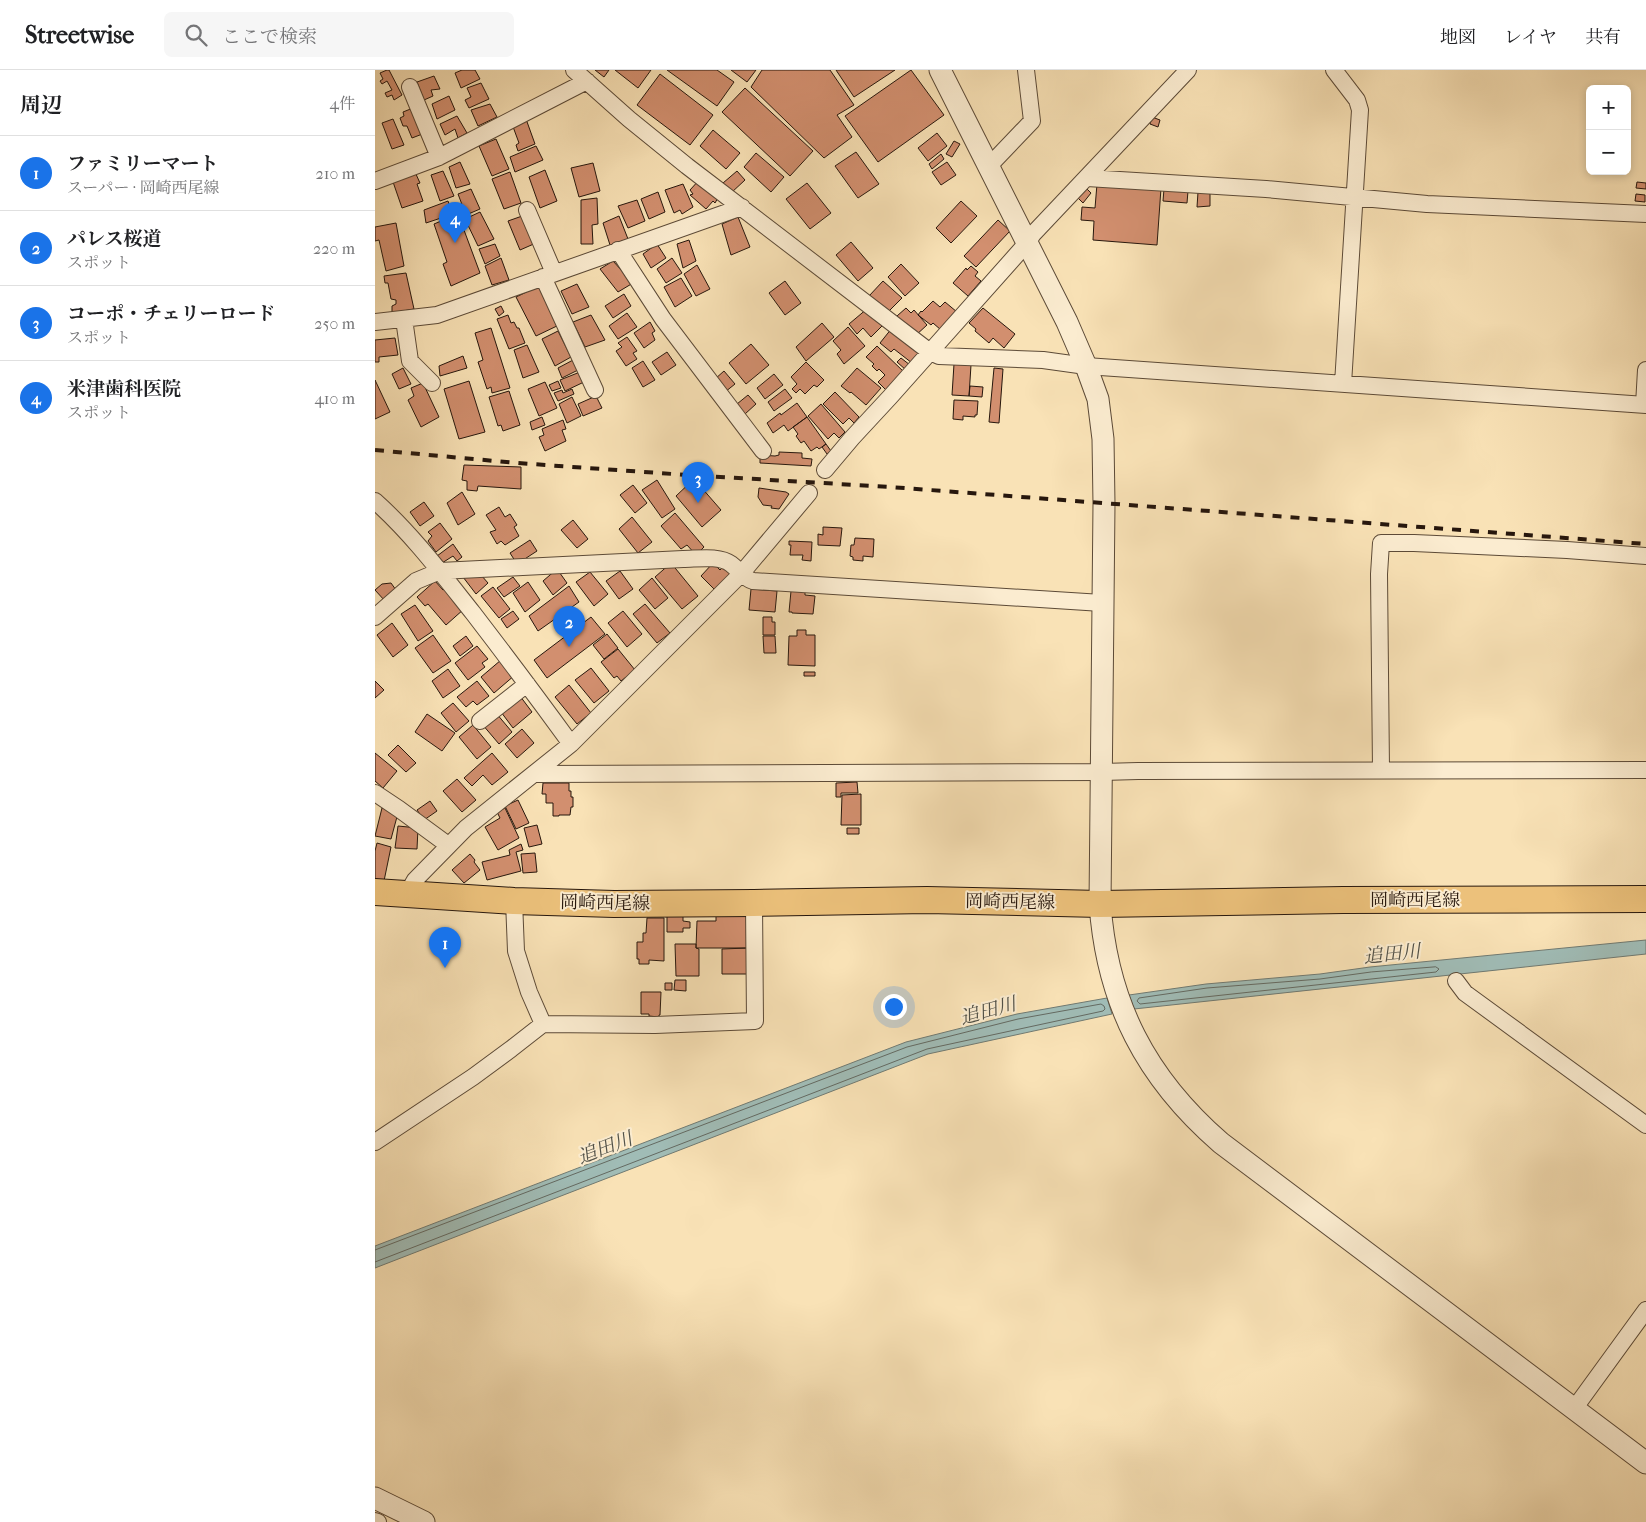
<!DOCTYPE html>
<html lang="ja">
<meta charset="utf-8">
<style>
:root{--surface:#fff;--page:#f6f6f6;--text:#202124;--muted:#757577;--line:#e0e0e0;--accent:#1a73e8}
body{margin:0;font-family:"IM FELL French Canon","Noto Serif JP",serif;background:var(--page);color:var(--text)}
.controls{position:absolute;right:15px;top:15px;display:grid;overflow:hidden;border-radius:8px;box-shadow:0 2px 8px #0003}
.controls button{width:45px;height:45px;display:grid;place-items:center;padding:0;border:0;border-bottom:1px solid var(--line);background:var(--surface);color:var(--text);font:25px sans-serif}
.you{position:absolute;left:518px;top:936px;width:18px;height:18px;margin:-12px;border:4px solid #fff;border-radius:50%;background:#1a73e8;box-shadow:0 0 0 8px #1a73e833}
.badge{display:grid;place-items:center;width:32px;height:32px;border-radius:50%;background:var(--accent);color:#fff;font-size:16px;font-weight:700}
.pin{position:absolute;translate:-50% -41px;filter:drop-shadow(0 1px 2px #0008)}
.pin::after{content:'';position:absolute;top:26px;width:18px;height:15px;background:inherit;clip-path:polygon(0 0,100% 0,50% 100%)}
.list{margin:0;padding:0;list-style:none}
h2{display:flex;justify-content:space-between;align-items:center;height:65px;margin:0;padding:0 20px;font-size:21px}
h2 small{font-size:16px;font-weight:400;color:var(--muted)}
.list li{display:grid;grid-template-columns:32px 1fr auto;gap:15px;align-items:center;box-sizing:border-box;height:75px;padding:0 20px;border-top:1px solid var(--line)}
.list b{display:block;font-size:19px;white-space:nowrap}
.list p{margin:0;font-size:16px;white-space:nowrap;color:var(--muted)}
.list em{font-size:16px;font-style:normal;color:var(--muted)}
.icon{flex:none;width:28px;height:28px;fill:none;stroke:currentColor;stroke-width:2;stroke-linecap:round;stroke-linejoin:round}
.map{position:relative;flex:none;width:1271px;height:1452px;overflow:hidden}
header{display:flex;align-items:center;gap:30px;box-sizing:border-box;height:70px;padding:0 25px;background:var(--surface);border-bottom:1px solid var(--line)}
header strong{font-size:24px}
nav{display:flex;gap:28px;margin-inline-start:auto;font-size:18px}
.search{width:350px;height:45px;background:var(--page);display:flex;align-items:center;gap:12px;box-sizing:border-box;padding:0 18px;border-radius:8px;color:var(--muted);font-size:19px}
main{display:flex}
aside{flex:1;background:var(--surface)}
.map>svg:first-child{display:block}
.water{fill:#a0bcb6;stroke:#707a72}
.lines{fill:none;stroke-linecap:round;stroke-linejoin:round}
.shore{stroke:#646a62;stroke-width:1}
.building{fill:#d28f6f;stroke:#27170d}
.minor-casing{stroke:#5c4a37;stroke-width:18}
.tertiary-casing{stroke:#5c4a37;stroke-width:23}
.primary-casing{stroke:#27170d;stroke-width:28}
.minor{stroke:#fbecd0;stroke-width:16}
.tertiary{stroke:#fbecd0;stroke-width:21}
.primary{stroke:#ecc17b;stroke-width:26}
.rail{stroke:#27170d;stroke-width:4;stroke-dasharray:9 9;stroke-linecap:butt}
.labels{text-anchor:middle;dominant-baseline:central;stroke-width:4;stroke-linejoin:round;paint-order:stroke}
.street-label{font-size:18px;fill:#27170d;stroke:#fbecd0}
.water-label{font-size:19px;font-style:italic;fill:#515148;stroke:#fbecd0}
</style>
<header>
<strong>Streetwise</strong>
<div class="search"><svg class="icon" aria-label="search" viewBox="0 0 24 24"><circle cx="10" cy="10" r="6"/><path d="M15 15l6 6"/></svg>ここで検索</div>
<nav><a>地図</a><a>レイヤ</a><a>共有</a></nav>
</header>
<main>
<aside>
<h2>周辺<small>4件</small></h2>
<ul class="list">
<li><span class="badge">1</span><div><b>ファミリーマート</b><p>スーパー · 岡崎西尾線</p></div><em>210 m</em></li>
<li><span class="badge">2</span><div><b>パレス桜道</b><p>スポット</p></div><em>220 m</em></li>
<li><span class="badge">3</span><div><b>コーポ・チェリーロード</b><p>スポット</p></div><em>250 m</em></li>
<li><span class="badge">4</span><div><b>米津歯科医院</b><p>スポット</p></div><em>410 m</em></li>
</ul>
</aside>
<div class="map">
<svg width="1271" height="1452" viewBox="0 0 1271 1452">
<rect width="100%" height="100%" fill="#f9e2b6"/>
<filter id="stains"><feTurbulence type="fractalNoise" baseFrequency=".004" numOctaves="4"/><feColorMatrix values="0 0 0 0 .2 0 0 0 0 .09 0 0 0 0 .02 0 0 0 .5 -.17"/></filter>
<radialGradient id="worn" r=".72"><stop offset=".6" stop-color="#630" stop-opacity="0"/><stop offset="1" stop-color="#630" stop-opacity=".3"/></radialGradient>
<path class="water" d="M1271,870V884L759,939L754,925L831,914L945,904L995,897Z
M732,928L737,944L553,984L0,1198V1176L531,972L642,944Z"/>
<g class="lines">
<path class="shore" d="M1061,897L1064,899L1061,902L765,934L762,931L764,928L832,918L945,909L996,902Z
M0,1180L532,977L643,949L726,934L729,936L730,939L728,941L552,979L0,1192"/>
</g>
<path class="building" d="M12,0H14L27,25L19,30L17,25L12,27L10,23L17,20L12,11L7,14L5,11L8,9L5,3Z
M87,0H100L105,9L86,18L80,3Z
M220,0H234L229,7Z
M240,0H276L263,18Z
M292,0H342L359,12L342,36Z
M356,0H381L372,12Z
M387,0H455L479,35L462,45L477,67L449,88L376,17Z
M461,0H520L479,27Z
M536,0L569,45L503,92L470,46Z
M285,4L338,45L315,75L262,35Z
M59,6L65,19L56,20L58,26L49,30L42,12Z
M106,13L114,29L94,38L90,30L96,27L92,18Z
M370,18L438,81L415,106L347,42Z
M74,26L80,40L62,49L57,34Z
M115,34L122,47L103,56L96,40Z
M38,38L50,63L37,68L32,56H28L25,48L29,46L28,42Z
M82,46L92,63L83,68L80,59L70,65L65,54Z
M777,47L785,50L783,57L775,54Z
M18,49L29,75L17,79L7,53Z
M151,49L160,74L143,81L141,75L144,73L137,54Z
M338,60L365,83L351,99L325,76Z
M562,63L572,76L553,91L543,78Z
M121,69L134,99L117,106L104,76Z
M579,71L585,74L577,87L571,84Z
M161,76L168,90L140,102L135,87Z
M481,82L504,114L483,128L460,96Z
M381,83L409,107L396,122L369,97Z
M566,84L569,89L557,99L554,94Z
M85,92L95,114L81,118L74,97Z
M572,92L581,105L566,115L557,102Z
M218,93L225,121L204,127L196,98Z
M170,100L182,131L165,138L154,107Z
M68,101L79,126L65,131L56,105Z
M362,101L370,110L356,123L348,113Z
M40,102L45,113L42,114L48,131L27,138L17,109Z
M135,102L146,133L129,139L117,109Z
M325,109L344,126L340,133L338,131L331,139L315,125L318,124L315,120Z
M1262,112L1271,113V119L1261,118Z
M432,113L456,143L435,159L411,129Z
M308,114L318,137L307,144L305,140L299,143L290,120Z
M722,114L786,118L782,175L718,170L719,151L706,150L707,137L720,138Z
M711,118L716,123L708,133L702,127Z
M96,119L105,139L91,145L83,124Z
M789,119L813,121L812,133L788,131Z
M283,122L290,142L274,149L266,129Z
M823,122H835V136L822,137Z
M1261,124L1270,125V132L1260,131Z
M222,128L223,154L217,155L218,174H206V130Z
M262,130L270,151L253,158L243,136Z
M73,131L78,144L51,153L49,140Z
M586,131L602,146L576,173L561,158Z
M105,142L119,169L103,176L90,149Z
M83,144L105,203L76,216L68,194L72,192L59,154Z
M150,145L161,173L145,180L133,151Z
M244,146L253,169L235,175L228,153Z
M363,147L375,177L356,185L347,154Z
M623,150L635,161L601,197L589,186Z
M21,153L29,196L11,201L4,170L0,171V157Z
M314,170L321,191L308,198L302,174Z
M476,172L498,198L483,211L461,185Z
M120,174L125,186L110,194L104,179Z
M282,174L291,188L276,198L268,184Z
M126,188L134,210L117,215L110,196Z
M297,188L307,203L291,213L282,199Z
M238,191L258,213L243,222L225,199Z
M526,194L544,213L530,226L513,207Z
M322,195L335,219L321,226L309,204Z
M596,196L603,202L600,206L606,211L593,226L578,213L591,198L592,200Z
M31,203L39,239L17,243V236L21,234V230L16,229L13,213H10L9,206Z
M306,208L317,226L300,237L289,217Z
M410,211L426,233L410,245L394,223Z
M508,211L527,228L512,243L494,226Z
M202,214L214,237L197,244L186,221Z
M164,216L184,255L161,266L141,227Z
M249,224L256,236L238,248L230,236Z
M558,231L565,237L570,232L582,242L566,260L558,253L556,255L543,245L546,241L547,242Z
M126,236L129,242L124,246L120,239Z
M493,238L508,255L496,267L488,258L482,264L474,254Z
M531,238L536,243L539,240L552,255L540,266L522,246Z
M608,238L640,264L629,278L618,268L614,273L600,261L601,259L594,253Z
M252,243L262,257L243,269L234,256Z
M133,245L136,253L139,252L142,258H144L150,273L134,279L122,249Z
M216,245L230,270L210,277L198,252Z
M275,252L280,261L277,263L280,270L269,278L259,263Z
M447,253L459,267L431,291L421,277Z
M473,257L490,276L469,294L462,284L466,280L458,271Z
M116,258L135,318L117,323L116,317L112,319L103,292L108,290L100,263Z
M517,258L546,281L537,293L519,279L516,282L505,273Z
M183,261L196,287L180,296L167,269Z
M252,267L262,281L258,283L262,289L251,296L241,281L247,277L243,273Z
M20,268L23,285L4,287V292H0V270Z
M376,274L394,295L371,314L354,293Z
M152,275L164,302L148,308L139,280Z
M502,276L529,302L511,320L503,312L510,305L504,299L502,301L497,296L499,294L491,287Z
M292,282L301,295L286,305L277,292Z
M88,286L92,298L65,306L64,296Z
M526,288L535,295L531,300L522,292Z
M200,289L205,299L187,308L183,298Z
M268,291L280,310L268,317L257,298Z
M431,292L449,310L442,317L439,315L430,324L425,319L421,323L417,319L422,314L416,307Z
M579,294L596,295L594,326L577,325Z
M28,298L36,314L24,319L17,304Z
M482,298L506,318L491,335L476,322L475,323L466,316Z
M619,298L628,299L624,353L614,352Z
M349,301L360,314L350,322L340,309Z
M205,302L209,312L190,321L185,310Z
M399,304L408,315L390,329L382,318Z
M0,310L15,342L0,349Z
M94,311L110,362L84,369L69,319Z
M183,311L186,318L177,321L174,315Z
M170,312L182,338L164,346L153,319Z
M48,313L64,347L46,357L33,330L39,326L36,318Z
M595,316L608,317L607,327L594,326Z
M197,319L199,324L183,331L179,323L187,320L188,323Z
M410,319L417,328L399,341L393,332Z
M134,321L145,355L128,361L126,355L123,356L114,327Z
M460,322L484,347L479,353L474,348L468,354L448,334Z
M373,325L381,334L370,344L362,334Z
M221,326L227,338L208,346L203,334Z
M197,327L206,346L192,353L184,334Z
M579,330L603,331L602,345H600V347L588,346V350L578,349Z
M422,333L432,347L413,361L409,355L398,363L392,353L405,343L406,345Z
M446,334L470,362L464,368L459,363L453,369L433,346Z
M167,347L170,355L157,360L155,352Z
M432,347L451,374L444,379L442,377L436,381L429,371L426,373L421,366L423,364L418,357Z
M188,350L191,359L187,360L191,371L170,381L164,367L169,365L167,359Z
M451,374L456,381L452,384L447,377Z
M404,382L427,383V388L437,389L436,396L385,393V385L400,386L404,385Z
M89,395L146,397V419L103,416L102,421L92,420V411L87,410Z
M319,409L346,440L327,457L301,426Z
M282,410L300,439L287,448L267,420Z
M258,415L272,433L260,443L245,425Z
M384,418L411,422L414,424L404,439L396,438L397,436L388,435L383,427Z
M87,422L100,444L83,455L72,433Z
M49,432L59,446L45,456L35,442Z
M124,437L130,447L135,444L142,455L139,457L144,466L130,475L126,471L122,474L115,462L121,460L111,445Z
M300,443L329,477L321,485L312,475L306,479L286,456Z
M257,447L277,472L263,483L244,459Z
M198,450L213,469L202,478L186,460Z
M65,453L77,469L61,482L53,471L57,466L53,462Z
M448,457L467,458L465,476L443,475V464L448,465Z
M480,468L499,469L498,487L488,486V491L478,490V487L475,486L476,475H479Z
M155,470L162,481L142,494L135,483Z
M414,471L437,472L436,491L427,490L428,485H415L416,475H414Z
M78,474L87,487L82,491L78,486L67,493L62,486Z
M296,493L323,526L307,539L280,507Z
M338,493L345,500L351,494L361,503L342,522L326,506Z
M182,499L192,513L178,525L168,511Z
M245,501L258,519L244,529L231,511Z
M215,502L233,524L219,536L201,512Z
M106,505L113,513L101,524L88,507Z
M138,507L145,516L129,527L122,518Z
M277,508L293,528L280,539L264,520Z
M60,511L68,520L71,518L89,539L71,555L53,534L50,536L42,527Z
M153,512L165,530L150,542L138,523Z
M16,513L21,520L10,531L0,520L7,514Z
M194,516L204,532L163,561L154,546Z
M118,517L135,539L124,548L106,526Z
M376,519L402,521L400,542L374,540Z
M416,521L430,522V525L440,526L438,544L417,543V542H414Z
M270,534L295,563L282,573L258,544Z
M40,535L58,561L43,571L26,544Z
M138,541L144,549L132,558L126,549Z
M248,541L267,564L252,577L233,553Z
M216,547L230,564L172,608L159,590Z
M388,547H397V552H400V565H388Z
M17,553L33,575L18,587L2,565Z
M422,560H431V565H440V596L413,595L414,566H422Z
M232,564L243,578L229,589L218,575Z
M58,565L76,591L58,603L40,578Z
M91,566L98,576L85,586L78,576Z
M388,566H400L401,583H389Z
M102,576L113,589L107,593L110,597L93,610L80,593Z
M243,579L260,600L246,611L242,606L239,608L226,592Z
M126,590L140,605L119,623L106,607Z
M216,598L234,621L219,633L200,610Z
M73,599L85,616L68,628L57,611Z
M429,602H440V606H429Z
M0,611L9,620L0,628Z
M102,611L114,626L102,635L98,631L91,637L82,627Z
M194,615L216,643L202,654L180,627Z
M145,626L157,642L138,658L126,642Z
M78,633L94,651L81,662L66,643Z
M121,643L137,662L124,674L107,654Z
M52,644L80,663L67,681L40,662Z
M98,655L116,677L102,689L84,667Z
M147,659L159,673L142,688L130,674Z
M23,675L41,693L31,702L13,685Z
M0,683L22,701L8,718L0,711Z
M117,683L133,702L117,715L108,705L97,716L89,708Z
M82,709L101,730L87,742L68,721Z
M482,712L483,723H466V727H461V713Z
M168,713H194V721H196V727H198V737H196L195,745H184V746H178V733H171V724H167Z
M486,724V755H466L467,725Z
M143,730L154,753L141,759L130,736Z
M55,731L62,741L49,750L42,740Z
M7,738L23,743L16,769L0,766Z
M130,738L144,768L123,780L110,757L125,748L122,742Z
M162,755L167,774L154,777L149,758Z
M23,756L43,758L42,779L20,778Z
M472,758H484V764H472Z
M2,773L16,777L9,811L0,809V781Z
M146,774L148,780L141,782L146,801L112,810L107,792L135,785L134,780Z
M160,783L162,802L148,803L146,784Z
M95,784L100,790L99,792L105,800L89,813L77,800Z
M341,845H374L373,878H321L322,851H341Z
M292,846H308V851L315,852V858H308V862H292Z
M272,848H289V891L274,890V894H264V889H262V872H268V863H271Z
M300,874H321V878L324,879V906H301Z
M373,878L374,904H347V879Z
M300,910H311V921L299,920Z
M290,913H297V920H290Z
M266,922H286L285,945H284V947L274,946V944H266Z"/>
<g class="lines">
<g class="minor-casing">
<path id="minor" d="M199,0L254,49L312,96L555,282L564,286L668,290L711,296L1271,335
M959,0L982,30L985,40L968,314
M35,17L64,87
M614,96L657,51L651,0
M712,108L891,119L1052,134L1271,144
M0,111L64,87L212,11
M152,140L179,203
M243,180L288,249L388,381
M168,207L220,320
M29,249L35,291L57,313
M0,252L62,245L367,137
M1269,335L1271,300
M450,400L477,368L515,327L652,173L658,164L813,0
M0,431C37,464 67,504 98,543C131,586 164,630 196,674
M0,547L41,511L65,501L308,489C322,489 344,485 356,494C364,500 368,508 378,511L727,533
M105,651L152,614
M1006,700L1004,504L1006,473H1039L1192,480L1271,486
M160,704L727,702L763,701L1271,700
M0,723L24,739L73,775
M35,823L36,817L40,810L91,758L196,674L366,504L434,423
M139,831L141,881L154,922L168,954
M1081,911L1090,923L1271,1055
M0,1072L98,1007L136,979L168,954L280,955L380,951L379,833
M1199,1339L1271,1240
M0,1451L3,1452"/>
</g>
<g class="tertiary-casing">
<path id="tertiary" d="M565,0L692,252L711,296L723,329L728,369L729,434L725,834C732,933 771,1008 846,1073L1271,1393
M0,1428L49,1452"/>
</g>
<g class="primary-casing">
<path id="primary" d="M0,822L139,831L239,834L379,833L552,830L725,834L968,830L1271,829"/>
</g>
<use href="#minor" class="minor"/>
<use href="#tertiary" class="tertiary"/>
<use href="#primary" class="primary"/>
<path class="rail" d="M0,380L142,393L312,405L515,417L1271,474"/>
</g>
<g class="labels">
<g class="street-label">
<text x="1040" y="830">岡崎西尾線</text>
<text transform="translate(635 832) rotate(1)">岡崎西尾線</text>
<text transform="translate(230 833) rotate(1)">岡崎西尾線</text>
</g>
<g class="water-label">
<text transform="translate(1017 884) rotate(-6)">追田川</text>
<text transform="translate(613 941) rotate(-15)">追田川</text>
<text transform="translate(230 1078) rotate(-21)">追田川</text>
</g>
</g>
<rect width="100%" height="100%" filter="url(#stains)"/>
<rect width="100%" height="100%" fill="url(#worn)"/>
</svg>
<div class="controls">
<button>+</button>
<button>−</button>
</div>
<div class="you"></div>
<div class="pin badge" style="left:70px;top:898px">1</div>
<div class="pin badge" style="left:194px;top:577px">2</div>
<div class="pin badge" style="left:323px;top:433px">3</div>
<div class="pin badge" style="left:80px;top:173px">4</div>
</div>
</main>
